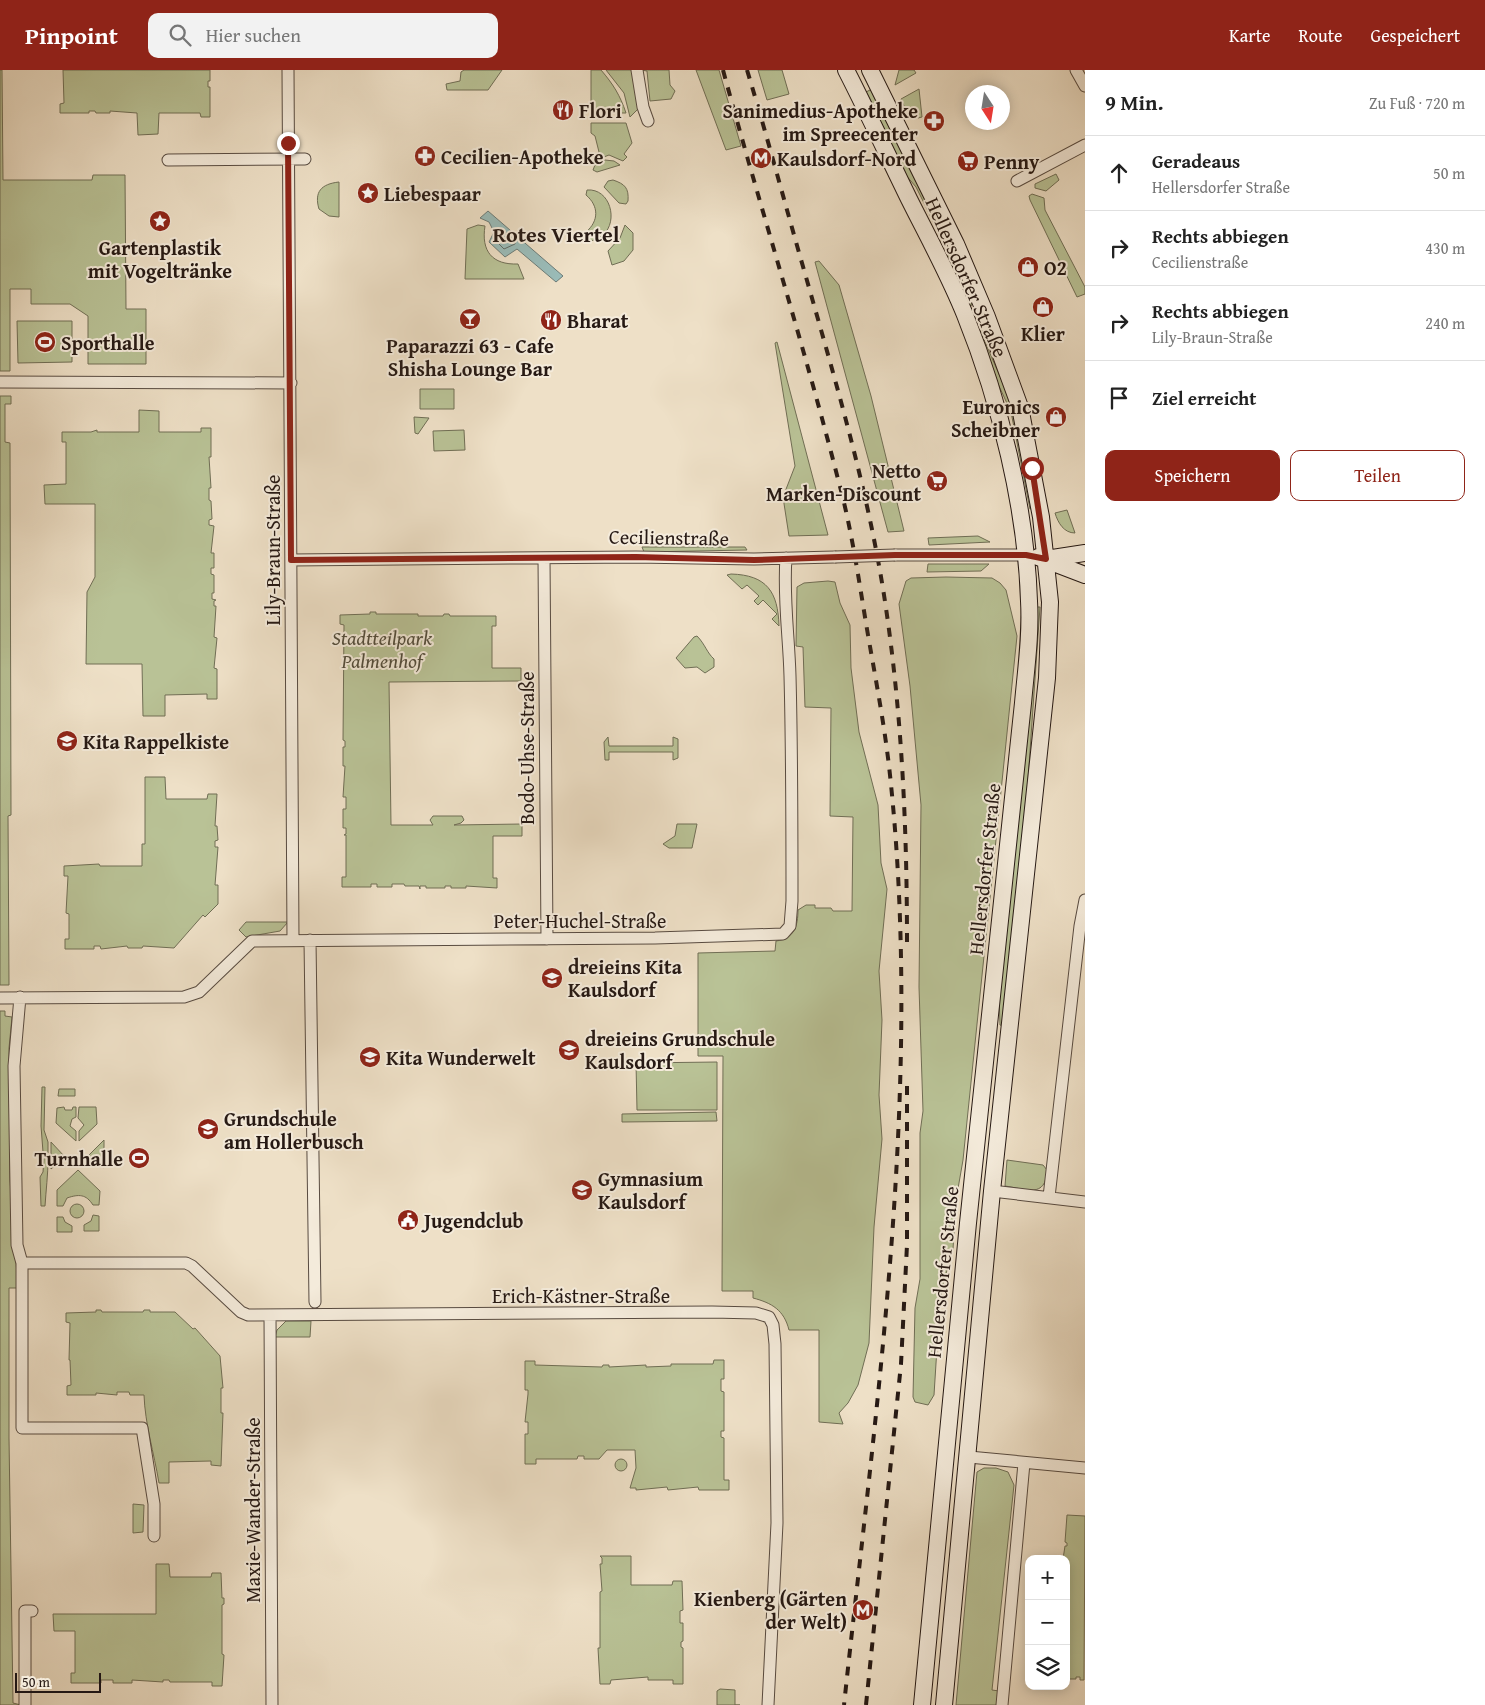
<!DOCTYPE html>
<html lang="de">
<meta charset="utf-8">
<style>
:root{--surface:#fff;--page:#f2f2f2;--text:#222;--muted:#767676;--line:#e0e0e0;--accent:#8f2418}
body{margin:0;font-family:"Gentium Book Plus",serif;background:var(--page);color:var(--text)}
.controls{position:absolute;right:15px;bottom:15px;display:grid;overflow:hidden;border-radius:10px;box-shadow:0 2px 12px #0003}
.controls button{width:45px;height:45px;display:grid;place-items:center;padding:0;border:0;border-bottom:1px solid var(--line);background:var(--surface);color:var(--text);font:25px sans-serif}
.compass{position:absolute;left:965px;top:15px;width:45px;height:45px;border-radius:50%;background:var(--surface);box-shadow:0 2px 12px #0003;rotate:168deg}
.scale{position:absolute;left:15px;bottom:12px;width:86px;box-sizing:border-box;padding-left:5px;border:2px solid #261914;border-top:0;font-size:14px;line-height:18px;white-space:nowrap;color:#261914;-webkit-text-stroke:4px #f4ebdb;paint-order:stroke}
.stop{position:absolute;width:15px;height:15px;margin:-11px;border:4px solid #8f2418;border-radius:50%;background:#fff}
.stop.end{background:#8f2418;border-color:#fff;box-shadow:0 1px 5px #0008}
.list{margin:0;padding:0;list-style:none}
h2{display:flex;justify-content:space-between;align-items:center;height:65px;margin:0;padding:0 20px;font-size:21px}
h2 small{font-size:16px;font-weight:400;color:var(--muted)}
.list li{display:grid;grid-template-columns:32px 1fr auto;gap:15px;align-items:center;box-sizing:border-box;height:75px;padding:0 20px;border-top:1px solid var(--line)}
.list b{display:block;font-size:19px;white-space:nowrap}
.list p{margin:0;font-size:16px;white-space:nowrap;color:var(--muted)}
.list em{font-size:16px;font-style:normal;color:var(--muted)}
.actions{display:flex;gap:10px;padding:15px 20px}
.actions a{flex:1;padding:11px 0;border:1px solid var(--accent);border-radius:10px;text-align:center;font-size:18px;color:var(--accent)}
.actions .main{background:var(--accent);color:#fff}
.icon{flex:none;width:28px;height:28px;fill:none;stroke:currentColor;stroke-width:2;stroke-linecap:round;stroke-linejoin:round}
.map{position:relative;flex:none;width:1085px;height:1635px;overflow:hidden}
header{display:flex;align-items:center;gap:30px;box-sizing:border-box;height:70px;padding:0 25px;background:var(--accent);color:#fff}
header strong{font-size:24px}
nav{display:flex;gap:28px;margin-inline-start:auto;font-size:18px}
.search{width:350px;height:45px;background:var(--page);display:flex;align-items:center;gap:12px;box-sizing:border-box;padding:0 18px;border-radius:10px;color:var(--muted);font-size:19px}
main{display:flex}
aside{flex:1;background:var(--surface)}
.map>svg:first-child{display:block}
.green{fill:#b9c296;stroke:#706e55}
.water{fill:#9abcb9;stroke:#6c7b77}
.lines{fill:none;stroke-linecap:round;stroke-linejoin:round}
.shore{stroke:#606a66;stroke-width:1}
.street-casing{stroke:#584b41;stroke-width:13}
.secondary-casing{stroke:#261914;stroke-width:18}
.street{stroke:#f4ebdb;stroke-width:11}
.secondary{stroke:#f4ebdb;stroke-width:16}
.rail{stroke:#261914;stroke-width:4;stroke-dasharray:9 9;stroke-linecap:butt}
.street-bridge-casing{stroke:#584b41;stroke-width:13;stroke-linecap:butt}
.street-bridge{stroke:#f4ebdb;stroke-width:11}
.route{stroke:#8f2418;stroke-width:6}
.labels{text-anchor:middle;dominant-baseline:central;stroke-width:4;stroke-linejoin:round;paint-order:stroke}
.poi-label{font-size:20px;font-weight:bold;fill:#261914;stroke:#f4ebdb;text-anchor:start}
.street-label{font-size:20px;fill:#261914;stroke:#f4ebdb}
.park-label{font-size:20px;font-style:italic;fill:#524c3b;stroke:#f4ebdb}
.quarter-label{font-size:22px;font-weight:bold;fill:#261914;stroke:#f4ebdb}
</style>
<header>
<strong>Pinpoint</strong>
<div class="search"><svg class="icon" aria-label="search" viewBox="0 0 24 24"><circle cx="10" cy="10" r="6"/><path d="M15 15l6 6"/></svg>Hier suchen</div>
<nav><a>Karte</a><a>Route</a><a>Gespeichert</a></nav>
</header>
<main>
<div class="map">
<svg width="1085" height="1635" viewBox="0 0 1085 1635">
<rect width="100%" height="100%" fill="#eee0c7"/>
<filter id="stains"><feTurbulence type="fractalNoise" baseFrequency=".004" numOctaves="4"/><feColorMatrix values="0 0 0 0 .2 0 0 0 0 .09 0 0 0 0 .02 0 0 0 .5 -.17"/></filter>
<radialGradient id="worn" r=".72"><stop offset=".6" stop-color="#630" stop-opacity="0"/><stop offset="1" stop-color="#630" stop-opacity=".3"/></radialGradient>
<path class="green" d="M0,0H2L3,110H92L93,105H125L126,239H146V294H88V246L70,234H31V219H10V301H0Z
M63,0H210V11H208V17H210V47H201L200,43H159L158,64L138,65L137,43L110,41V43H96L95,41H89V43H60V34L64,33Z
M464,0H502L488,20H447L446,14L460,11L461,2Z
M591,0H601C613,14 620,25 626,43H591Z
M606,0H633L640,37L630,47L624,23Z
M641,0H669L670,15L675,21L671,29L650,31L647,1Z
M696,0H719L741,76L726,80Z
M758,0H782L789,24L767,30Z
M899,0H914L916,3L895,15Z
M872,19L944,166L943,168L940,165L916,117L904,103L864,23Z
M919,19L922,47L918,48L904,36L901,29Z
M591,53H626L632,73L624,84L627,87L623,91L609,85L591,92L599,82L595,66L591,63Z
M605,90L614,91L620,95L597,102L593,100L595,95Z
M1056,104L1059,110L1046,121L1035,118V114Z
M613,110C625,114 629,118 628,131L626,134L619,133L604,117L608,111Z
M339,112V147L329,146L319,139C314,122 321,114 339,112Z
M587,120C610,118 619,151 603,165C599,169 593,170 588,172L586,162C599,151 599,136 586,125Z
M1032,124L1044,128L1045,140L1085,217V224L1077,227L1030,130L1029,126Z
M478,155L485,156C481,181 492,195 518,194L524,209H465L467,159Z
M625,155L633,163V180L624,191L612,195L608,181L620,168Z
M947,184H952L972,235L970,236L946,186Z
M819,191L839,215L871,326L904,461L888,462L815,192Z
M17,251H72V292L18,293Z
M976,251L1011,332L1034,438L1030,439L1011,342L993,303Z
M777,272L828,465L789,466L783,427L795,396L775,273Z
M420,319H454V339H420Z
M0,326H11V334H5V372L10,373L11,745L8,746L9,915H0Z
M139,340L159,341V362H201V358H211V387H209L211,418H209V430L211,431L212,449L209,450V455L214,456L211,483H214V498H211V504L214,505V523H212V529L216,530L214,531V536H216L214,567L217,568L214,598L217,599V629H207V624L165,625V646H143L142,594H86L87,522L95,507V434H45L44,415L66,414V372H62V362H91L97,360V362H139Z
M414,347L429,348L418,364L415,363Z
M464,360L465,380L434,381L433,361Z
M1067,440L1075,463C1064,463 1058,453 1055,443Z
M978,466L990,472L929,475L928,468Z
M642,477H745L747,480L644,482Z
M928,494H989L981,501L927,502Z
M731,504C767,505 778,522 779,556L772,549L777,544L763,530L758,535L754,531L759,526L747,515L742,519L727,505Z
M946,507L992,508L1000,513L1006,520L1017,566L963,1090L956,1130L953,1179L942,1218L939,1246L934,1325L928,1335L915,1332L913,1327L915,1238L920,1209V1063L923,1041L919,917L921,735L910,616L899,534L906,511L911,508Z
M828,511L835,512L840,533L850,555L851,598L859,662L878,735L881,793L887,819L879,901L882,950L879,1025L882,1069L874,1157L869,1273L858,1315L848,1333L839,1343L843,1354L819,1352V1260H789C784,1240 772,1233 753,1228V1221H722L723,986H698V883L775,881L776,871C794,869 798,856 798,840L806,835H815V838H831L833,841H852L853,747L830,746L831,638L805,637L803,577L796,576L797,517L804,513Z
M1036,537H1040L1028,710L1003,956L1000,955L999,923Z
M370,542H376V544H418V546H443L444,544H449L450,546H496V556H492V598H521V611L389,612L391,755H433L430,750L433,746H462L464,750L461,753L454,755L522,754V766H493V808H497V818L466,816V818H451V816H445V818H426V816H420V819L419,816H405L404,814H392V817H377V814H371V817H342V807H346V765H344L346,764V758H343V739H346V727H343L345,696H343V677H345V671L343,670L344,555L340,554V545L370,544Z
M697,566C705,574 707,583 714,589V597L705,603L697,597L685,598L676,588L694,567Z
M608,667L609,676H673V667L678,669V688L673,690V682H609V690H605L604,672Z
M145,707H165L166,729H207L208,724H217L215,756H217L218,770L215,771V777H218L215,815H218V834L205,847L203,845L174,878L143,876L142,878H128L127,876L101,879L100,876H94V879H65V869H69V844L66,843L68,806H64V796L99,794L100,796H142V774H145Z
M677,754H697L692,778H669L663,774L675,766Z
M246,852H288L280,861L246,867L239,860Z
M0,941H5V946L12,947L9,978L10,1110L18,1218H9V1368L13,1633L21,1635H0Z
M717,992V1040H637L636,993Z
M42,1017H45L44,1060L48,1072V1083L43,1082L41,1056Z
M59,1019H75V1026H58Z
M64,1037L65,1040H72L73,1037H76V1047L72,1049L70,1056L76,1061V1071L56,1053L57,1038Z
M79,1037H96L97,1054L79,1071V1061L84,1055L78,1048Z
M716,1042L717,1051L622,1052V1044Z
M104,1070V1098L89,1085Z
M51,1072L65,1087L51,1099Z
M44,1088L48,1089C48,1105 46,1120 45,1136H41L40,1107L43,1102Z
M1007,1090L1043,1095L1047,1100C1046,1129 1026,1119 1005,1116Z
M78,1100L100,1121L99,1135H93C86,1124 79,1124 67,1128L63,1136H57V1120Z
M70 1141a7 7 0 1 1 14 0a7 7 0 1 1-14 0Z
M93,1145L99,1146V1161H84V1155L91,1151Z
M57,1147H63L65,1152L72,1156V1162H57Z
M96,1240H101L102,1242H143L144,1240H150V1242H175L193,1259L195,1258L220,1286L223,1318H221V1343H223L221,1396L211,1395V1391L169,1392V1413H159C154,1383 145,1354 144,1325H130L129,1322H117V1325L96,1323V1325H67V1316L71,1315L70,1290H69L70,1253L66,1252V1243L96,1242Z
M286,1251H311L310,1267H275L277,1260Z
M714,1290H724V1309H721V1321L724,1322V1361H721V1367L724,1368V1410H729V1420H699L698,1417L668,1420L667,1417L636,1420V1418H630L636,1398L635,1380H607L599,1389H584V1386H578L577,1389H536V1394H525V1364H528V1352H525L528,1324V1320H525V1291H535V1295L602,1297L603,1295H609V1297L646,1295V1297L671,1296V1294H713Z
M615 1395a6 6 0 1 1 12 0a6 6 0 1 1-12 0Z
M984,1398H996L1008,1402L1014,1415L992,1620L999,1621L997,1635H956L977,1402Z
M133,1434L144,1435L143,1462L133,1463Z
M1067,1445L1085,1446L1084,1610H1080V1607H1076V1609H1066V1489H1063L1065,1476H1067V1473L1065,1472Z
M600,1486H631V1515H672L673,1511H682L683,1540L680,1541V1553H683V1571L681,1572V1577L683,1578V1614H673V1610H648V1607L611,1610L610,1614H600L598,1578H600V1522L602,1521L600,1494H602V1488Z
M156,1494H169L170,1507H211L212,1503H221L222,1528H224V1534L222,1535V1584L224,1585L222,1616H212V1612H170L169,1610H163V1612L132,1610V1613H113V1610H101V1613H71V1603H75V1561H54L53,1544H156Z
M720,1619L735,1620V1635H740H717V1621Z"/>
<path class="water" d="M488,141L563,206L556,212L517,179L505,187L489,172L494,162L489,152L480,148Z"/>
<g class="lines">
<path class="shore" d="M499,160H503L515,171V174L504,179L496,171Z"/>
<g class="street-casing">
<path id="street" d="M288,0L293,870
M637,0L643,37L648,51
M1076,0L1085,16
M168,90L305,89
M1017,111L1085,75
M0,312L291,313
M895,485H1026
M544,488L547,869
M291,490L636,487L754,489L835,487
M310,870L315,1232
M20,927L14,996L17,1175L22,1193V1358H142L154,1434V1466
M0,928L184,927L199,922L252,871L655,868L783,864L790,856L792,831C792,756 792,681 790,606C789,567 783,527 786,488
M992,1121L1085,1132
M1049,1127L1080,856L1085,830
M22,1193H186L192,1196L241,1242L248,1245L712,1242L756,1243L769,1247L773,1255L775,1274L777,1453L768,1635
M270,1245L272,1635
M969,1387L1085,1398
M25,1635V1541H32
M1002,1635L1024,1393"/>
</g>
<g class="secondary-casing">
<path id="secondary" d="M846,0C868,43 888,86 909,129C928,167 949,205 965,245C1000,332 1026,437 1029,531C1031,565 1026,599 1023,633L968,1153L922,1635
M870,0L956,174L987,247L1020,337L1041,447L1050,532L1047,608L992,1121L944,1635
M1038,487L1085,505
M1046,489L1085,483"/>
</g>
<use href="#street" class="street"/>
<use href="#secondary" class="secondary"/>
<path class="rail" d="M723,0C760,137 803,272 838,409C852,460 859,512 868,565C876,611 885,658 890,705C923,1015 877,1326 844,1635
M747,0C768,69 786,138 806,207C836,313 867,417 884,525C902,641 907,757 907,874
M866,1635L901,1294L907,1175V1014"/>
<g class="street-bridge-casing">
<path id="street-bridge" d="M835,487L895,485"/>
</g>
<use href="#street-bridge" class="street-bridge"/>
</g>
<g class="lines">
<path class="route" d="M288,73L291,490L636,487L754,490L895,485H1026L1046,489L1032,398"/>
</g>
<defs>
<g id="restaurant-disc" transform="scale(1.125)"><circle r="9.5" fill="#8f2418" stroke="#f4ebdb"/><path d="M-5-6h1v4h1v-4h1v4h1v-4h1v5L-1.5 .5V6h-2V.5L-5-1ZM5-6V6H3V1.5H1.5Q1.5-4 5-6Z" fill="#fff"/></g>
<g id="pharmacy-disc" transform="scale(1.125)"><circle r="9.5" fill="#8f2418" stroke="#f4ebdb"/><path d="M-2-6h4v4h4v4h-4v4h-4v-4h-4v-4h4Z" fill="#fff"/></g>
<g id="metro-disc" transform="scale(1.125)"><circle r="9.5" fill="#8f2418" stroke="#f4ebdb"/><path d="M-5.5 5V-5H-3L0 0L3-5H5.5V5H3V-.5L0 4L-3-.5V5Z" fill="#fff"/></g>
<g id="supermarket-disc" transform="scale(1.125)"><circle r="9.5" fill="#8f2418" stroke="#f4ebdb"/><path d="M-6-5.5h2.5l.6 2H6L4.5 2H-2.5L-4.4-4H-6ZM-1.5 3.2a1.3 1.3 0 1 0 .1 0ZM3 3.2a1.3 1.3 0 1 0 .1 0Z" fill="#fff"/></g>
<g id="sight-disc" transform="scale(1.125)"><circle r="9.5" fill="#8f2418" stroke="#f4ebdb"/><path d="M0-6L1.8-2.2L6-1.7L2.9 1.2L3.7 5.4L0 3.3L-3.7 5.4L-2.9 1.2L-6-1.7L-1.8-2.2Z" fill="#fff"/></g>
<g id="shop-disc" transform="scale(1.125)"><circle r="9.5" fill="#8f2418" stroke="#f4ebdb"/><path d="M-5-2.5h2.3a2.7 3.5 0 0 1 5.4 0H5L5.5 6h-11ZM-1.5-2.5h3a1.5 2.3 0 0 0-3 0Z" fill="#fff"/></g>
<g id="bar-disc" transform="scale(1.125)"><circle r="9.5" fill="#8f2418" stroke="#f4ebdb"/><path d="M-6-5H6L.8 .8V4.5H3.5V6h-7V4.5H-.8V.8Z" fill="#fff"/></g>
<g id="stadium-disc" transform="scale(1.125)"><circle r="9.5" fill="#8f2418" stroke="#f4ebdb"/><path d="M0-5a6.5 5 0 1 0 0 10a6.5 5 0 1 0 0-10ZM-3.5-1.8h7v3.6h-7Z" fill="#fff"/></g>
<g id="school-disc" transform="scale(1.125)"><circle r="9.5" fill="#8f2418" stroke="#f4ebdb"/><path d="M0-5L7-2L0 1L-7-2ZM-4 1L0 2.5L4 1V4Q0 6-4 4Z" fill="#fff"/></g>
<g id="civic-disc" transform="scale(1.125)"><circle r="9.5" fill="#8f2418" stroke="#f4ebdb"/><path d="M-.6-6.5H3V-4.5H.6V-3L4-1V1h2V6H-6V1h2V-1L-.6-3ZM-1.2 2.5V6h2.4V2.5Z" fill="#fff"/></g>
</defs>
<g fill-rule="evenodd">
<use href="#restaurant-disc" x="563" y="40"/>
<use href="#pharmacy-disc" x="934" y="51"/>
<use href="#pharmacy-disc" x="425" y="86"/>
<use href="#metro-disc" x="761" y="88"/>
<use href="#supermarket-disc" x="968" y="91"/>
<use href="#sight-disc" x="368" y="123"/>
<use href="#sight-disc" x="160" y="151"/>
<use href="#shop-disc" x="1028" y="197"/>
<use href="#shop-disc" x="1043" y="237"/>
<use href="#bar-disc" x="470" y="249"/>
<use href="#restaurant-disc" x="551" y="250"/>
<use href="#stadium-disc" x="45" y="272"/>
<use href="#shop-disc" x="1056" y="347"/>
<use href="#supermarket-disc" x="937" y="411"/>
<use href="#school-disc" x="67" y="671"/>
<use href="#school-disc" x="552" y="908"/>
<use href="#school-disc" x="569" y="980"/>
<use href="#school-disc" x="370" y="987"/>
<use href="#school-disc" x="208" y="1059"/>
<use href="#stadium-disc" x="139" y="1088"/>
<use href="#school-disc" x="582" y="1120"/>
<use href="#civic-disc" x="408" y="1150"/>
<use href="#metro-disc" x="863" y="1540"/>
</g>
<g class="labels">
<g class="poi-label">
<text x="579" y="40">Flori</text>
<text x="918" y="40" text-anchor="end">Sanimedius-Apotheke<tspan x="918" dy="23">im Spreecenter</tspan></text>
<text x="441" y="86">Cecilien-Apotheke</text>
<text x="777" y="88">Kaulsdorf-Nord</text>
<text x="984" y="91">Penny</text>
<text x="384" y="123">Liebespaar</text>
<text x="160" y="177" text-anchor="middle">Gartenplastik<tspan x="160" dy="23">mit Vogeltränke</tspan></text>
<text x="1044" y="197">O2</text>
<text x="567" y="250">Bharat</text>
<text x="1043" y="263" text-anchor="middle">Klier</text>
<text x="61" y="272">Sporthalle</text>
<text x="470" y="275" text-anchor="middle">Paparazzi 63 - Cafe<tspan x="470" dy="23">Shisha Lounge Bar</tspan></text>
<text x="1040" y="336" text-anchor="end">Euronics<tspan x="1040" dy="23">Scheibner</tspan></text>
<text x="921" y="400" text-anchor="end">Netto<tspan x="921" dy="23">Marken-Discount</tspan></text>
<text x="83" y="671">Kita Rappelkiste</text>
<text x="568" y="896">dreieins Kita<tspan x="568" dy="23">Kaulsdorf</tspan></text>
<text x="585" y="968">dreieins Grundschule<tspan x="585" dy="23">Kaulsdorf</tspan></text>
<text x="386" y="987">Kita Wunderwelt</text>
<text x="224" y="1048">Grundschule<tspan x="224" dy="23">am Hollerbusch</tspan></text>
<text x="123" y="1088" text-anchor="end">Turnhalle</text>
<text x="598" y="1108">Gymnasium<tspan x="598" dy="23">Kaulsdorf</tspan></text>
<text x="424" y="1150">Jugendclub</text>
<text x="847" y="1528" text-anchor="end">Kienberg (Gärten<tspan x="847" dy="23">der Welt)</tspan></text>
</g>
<g class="street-label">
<text transform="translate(967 207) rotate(66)">Hellersdorfer Straße</text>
<text transform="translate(669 467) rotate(1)">Cecilienstraße</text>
<text transform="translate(272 480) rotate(-90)">Lily-Braun-Straße</text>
<text transform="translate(526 678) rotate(-90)">Bodo-Uhse-Straße</text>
<text transform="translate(984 799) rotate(-84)">Hellersdorfer Straße</text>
<text x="580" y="850">Peter-Huchel-Straße</text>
<text transform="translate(942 1202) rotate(-84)">Hellersdorfer Straße</text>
<text x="581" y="1225">Erich-Kästner-Straße</text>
<text transform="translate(252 1440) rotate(-90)">Maxie-Wander-Straße</text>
</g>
<g class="park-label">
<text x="382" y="567">Stadtteilpark<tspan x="382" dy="23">Palmenhof</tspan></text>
</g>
<g class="quarter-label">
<text x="556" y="164">Rotes Viertel</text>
</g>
</g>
<rect width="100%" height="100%" filter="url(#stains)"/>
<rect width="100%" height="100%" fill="url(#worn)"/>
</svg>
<div class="controls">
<button>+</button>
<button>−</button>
<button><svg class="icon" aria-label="layers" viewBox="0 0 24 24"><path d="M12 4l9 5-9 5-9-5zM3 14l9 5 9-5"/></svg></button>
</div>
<svg class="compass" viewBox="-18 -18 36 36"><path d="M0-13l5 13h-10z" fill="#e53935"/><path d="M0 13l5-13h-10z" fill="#767676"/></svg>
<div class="scale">50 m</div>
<div class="stop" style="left:1032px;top:398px"></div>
<div class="stop end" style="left:288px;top:73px"></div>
</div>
<aside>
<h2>9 Min.<small>Zu Fuß · 720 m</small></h2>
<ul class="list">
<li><svg class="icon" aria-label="ahead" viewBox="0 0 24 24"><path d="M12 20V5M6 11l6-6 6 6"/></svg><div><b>Geradeaus</b><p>Hellersdorfer Straße</p></div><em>50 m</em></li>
<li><svg class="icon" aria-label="right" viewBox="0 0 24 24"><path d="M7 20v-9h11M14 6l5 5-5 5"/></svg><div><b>Rechts abbiegen</b><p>Cecilienstraße</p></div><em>430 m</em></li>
<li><svg class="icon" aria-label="right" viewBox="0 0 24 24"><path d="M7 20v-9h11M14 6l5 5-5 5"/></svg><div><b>Rechts abbiegen</b><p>Lily-Braun-Straße</p></div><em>240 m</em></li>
<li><svg class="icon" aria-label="arrive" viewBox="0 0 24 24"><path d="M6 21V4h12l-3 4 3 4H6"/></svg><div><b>Ziel erreicht</b></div></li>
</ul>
<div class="actions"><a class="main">Speichern</a><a>Teilen</a></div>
</aside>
</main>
